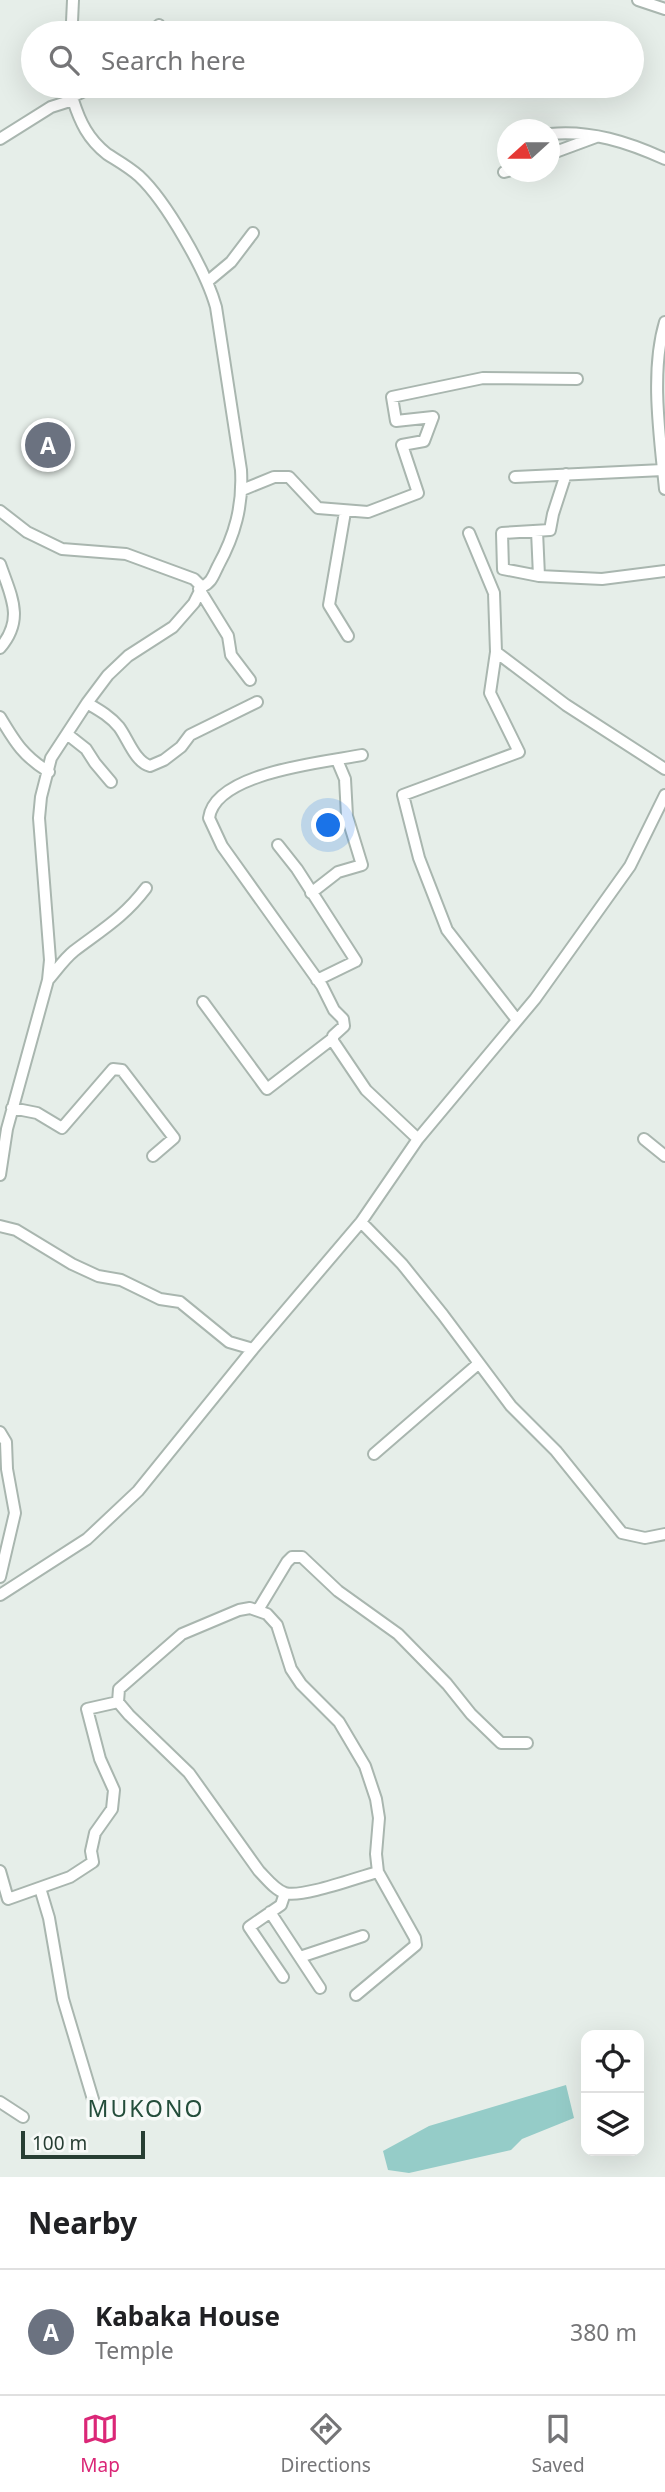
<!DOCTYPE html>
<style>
:root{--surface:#fff;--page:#f2f2f2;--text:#202124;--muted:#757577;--line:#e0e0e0;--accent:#db2777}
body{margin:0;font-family:"Noto Sans",sans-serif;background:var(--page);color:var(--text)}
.controls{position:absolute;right:21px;bottom:21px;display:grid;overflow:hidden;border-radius:14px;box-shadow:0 7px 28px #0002}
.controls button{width:63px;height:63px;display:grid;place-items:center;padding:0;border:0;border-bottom:2px solid var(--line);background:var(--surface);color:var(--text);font:35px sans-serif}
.compass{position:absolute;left:497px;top:119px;width:63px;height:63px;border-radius:50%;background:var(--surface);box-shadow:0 7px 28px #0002;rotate:249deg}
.scale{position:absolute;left:21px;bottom:18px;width:124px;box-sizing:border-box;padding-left:7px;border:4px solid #273e33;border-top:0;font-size:19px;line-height:24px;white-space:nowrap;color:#273e33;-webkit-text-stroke:5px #f7faf8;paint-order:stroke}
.you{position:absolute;left:329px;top:826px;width:24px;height:24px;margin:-18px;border:5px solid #fff;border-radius:50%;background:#1a73e8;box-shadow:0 0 0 10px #1a73e833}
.badge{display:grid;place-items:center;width:46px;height:46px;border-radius:50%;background:var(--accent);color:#fff;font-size:23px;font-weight:700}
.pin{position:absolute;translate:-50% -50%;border:4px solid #fff;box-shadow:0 2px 7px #0006}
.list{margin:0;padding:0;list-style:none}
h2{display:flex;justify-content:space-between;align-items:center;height:91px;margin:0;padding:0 28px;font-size:30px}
h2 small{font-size:23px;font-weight:400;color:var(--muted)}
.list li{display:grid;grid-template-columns:46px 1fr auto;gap:21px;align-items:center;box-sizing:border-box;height:126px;padding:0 28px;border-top:2px solid var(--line)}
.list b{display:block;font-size:26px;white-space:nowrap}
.list p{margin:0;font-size:23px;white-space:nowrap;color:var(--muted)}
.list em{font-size:23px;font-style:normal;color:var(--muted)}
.icon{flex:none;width:38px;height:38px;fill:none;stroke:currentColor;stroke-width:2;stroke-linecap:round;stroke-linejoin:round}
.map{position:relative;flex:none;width:665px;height:2177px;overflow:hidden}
.search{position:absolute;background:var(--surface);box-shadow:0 7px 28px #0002;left:21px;right:21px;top:21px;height:77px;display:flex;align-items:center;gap:18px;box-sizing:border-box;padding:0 24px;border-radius:38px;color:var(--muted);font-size:26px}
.sheet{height:217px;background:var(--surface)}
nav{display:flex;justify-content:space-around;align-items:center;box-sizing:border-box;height:98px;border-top:2px solid var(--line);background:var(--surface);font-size:19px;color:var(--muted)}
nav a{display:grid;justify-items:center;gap:4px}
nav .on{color:var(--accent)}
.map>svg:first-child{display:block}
.water{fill:#95ccc8}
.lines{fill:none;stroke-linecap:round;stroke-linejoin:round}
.minor-casing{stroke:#a9b6af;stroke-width:14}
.minor{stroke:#fff;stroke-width:10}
.labels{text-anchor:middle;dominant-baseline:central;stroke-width:7;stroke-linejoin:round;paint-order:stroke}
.quarter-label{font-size:23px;letter-spacing:2px;fill:#244e3b;stroke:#f7faf8}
</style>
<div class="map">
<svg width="665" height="2177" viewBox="0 0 665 2177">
<rect width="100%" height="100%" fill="#e6eee9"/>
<path class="water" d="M566,2085L574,2118L522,2139L511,2150L409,2173L388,2170L383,2151L429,2126Z"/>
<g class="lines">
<g class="minor-casing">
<path id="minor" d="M638,0L665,9
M69,33L72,22L73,0
M152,33L159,25
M73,100C80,122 88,139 107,154C118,161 129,167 139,176C166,201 206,271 216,307L241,470C243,506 235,535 218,566C213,576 212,582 202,587
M550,134C590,130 628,142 665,159
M0,139L51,107L73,100L72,97L94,86
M550,154L596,137
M504,172L508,171
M207,282L231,262L253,233
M665,322C650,372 660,437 665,489
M515,477L663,470
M242,490L274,477H289L318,508L368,512L418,493L402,445L424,441L433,417L396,421L392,397L483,378L577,379
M0,511L27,532L62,549L126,554L194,579L202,587L194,603L173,627L128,656L108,675L87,703L51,758L41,797L39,818L50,960L48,980L7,1129L0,1175
M345,512L329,605L348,636
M537,531L539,576L503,569L502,533L550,530L553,514L566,474
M469,533L494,593L496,652L566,705L665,769
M0,564C11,596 25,619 0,648
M539,576L602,579L665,571
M199,589L228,636L231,655L250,680
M496,652L490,693L519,752L403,795L419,858L447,930L517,1020
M87,703C99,710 110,716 119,727C128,739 135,762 150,766L164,760L181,747L190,735L257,702
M0,717C15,742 23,756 49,772
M67,734L86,749L95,763L111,782
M362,755C326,762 215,772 209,818L222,846L322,986L334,1010L343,1019L344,1026L333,1036V1041L366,1090L418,1139
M278,845L297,869L356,961L317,980
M311,893L338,872L362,865L347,816L345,779L337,760
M48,980C56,971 64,959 74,951C103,929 124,917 146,888
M203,1002L267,1089L332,1039
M12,1108L37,1113L62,1128L113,1069L122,1070L174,1138L153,1156
M644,1139L665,1156
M361,1222L402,1264L443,1315L511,1406L556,1451L622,1533L645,1538L665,1534
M0,1226L16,1230L72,1264L98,1276L121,1280L160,1299L180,1302L229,1342L253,1349
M0,1432L6,1442L7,1469L15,1513L0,1577
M374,1454L478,1364
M0,1595L87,1539L138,1491L253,1349L361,1222L418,1139L535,999L630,866L665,795
M258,1610L287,1562L292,1557H302L338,1591L398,1634L447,1684L471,1714L501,1743H527
M118,1702L129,1715L189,1773L259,1871C266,1878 275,1890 285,1893C303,1898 358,1877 378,1872
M0,1871L8,1899L70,1877L93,1862L91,1851L95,1833L112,1809L114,1790L100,1759L87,1709L118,1702L119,1689L182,1634L239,1610L250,1608L267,1614L277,1625L291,1669L301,1684L339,1722L365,1766L376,1799L379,1818L376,1854L378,1872L415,1938L416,1945L356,1995
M40,1888L49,1918L63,1999L95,2106
M270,1912L320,1988
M300,1957L363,1936
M283,1977L249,1927L281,1905L285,1893
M0,2102L23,2117"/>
</g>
<use href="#minor" class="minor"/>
</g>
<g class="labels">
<g class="quarter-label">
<text x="146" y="2108">MUKONO</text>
</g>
</g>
</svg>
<div class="controls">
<button><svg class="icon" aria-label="locate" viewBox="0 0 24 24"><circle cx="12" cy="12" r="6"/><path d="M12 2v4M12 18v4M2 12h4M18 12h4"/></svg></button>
<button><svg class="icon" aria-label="layers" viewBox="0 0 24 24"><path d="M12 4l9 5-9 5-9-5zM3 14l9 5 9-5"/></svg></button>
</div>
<svg class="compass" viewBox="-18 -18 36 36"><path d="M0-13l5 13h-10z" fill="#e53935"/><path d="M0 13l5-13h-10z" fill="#757577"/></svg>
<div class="scale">100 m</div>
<div class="you"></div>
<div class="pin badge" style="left:48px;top:445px;background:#6b7280">A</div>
<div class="search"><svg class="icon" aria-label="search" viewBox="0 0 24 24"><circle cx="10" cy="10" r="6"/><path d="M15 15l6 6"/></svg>Search here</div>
</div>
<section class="sheet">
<h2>Nearby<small></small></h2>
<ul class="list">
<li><span class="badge" style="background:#6b7280">A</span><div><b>Kabaka House</b><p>Temple</p></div><em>380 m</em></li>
</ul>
</section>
<nav>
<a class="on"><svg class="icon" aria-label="map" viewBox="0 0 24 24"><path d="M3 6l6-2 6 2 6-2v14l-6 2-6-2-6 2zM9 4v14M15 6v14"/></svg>Map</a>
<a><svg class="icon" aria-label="directions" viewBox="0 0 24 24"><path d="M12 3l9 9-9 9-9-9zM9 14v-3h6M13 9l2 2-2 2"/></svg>Directions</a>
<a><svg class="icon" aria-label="saved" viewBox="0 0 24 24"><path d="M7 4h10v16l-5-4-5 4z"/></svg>Saved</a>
</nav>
